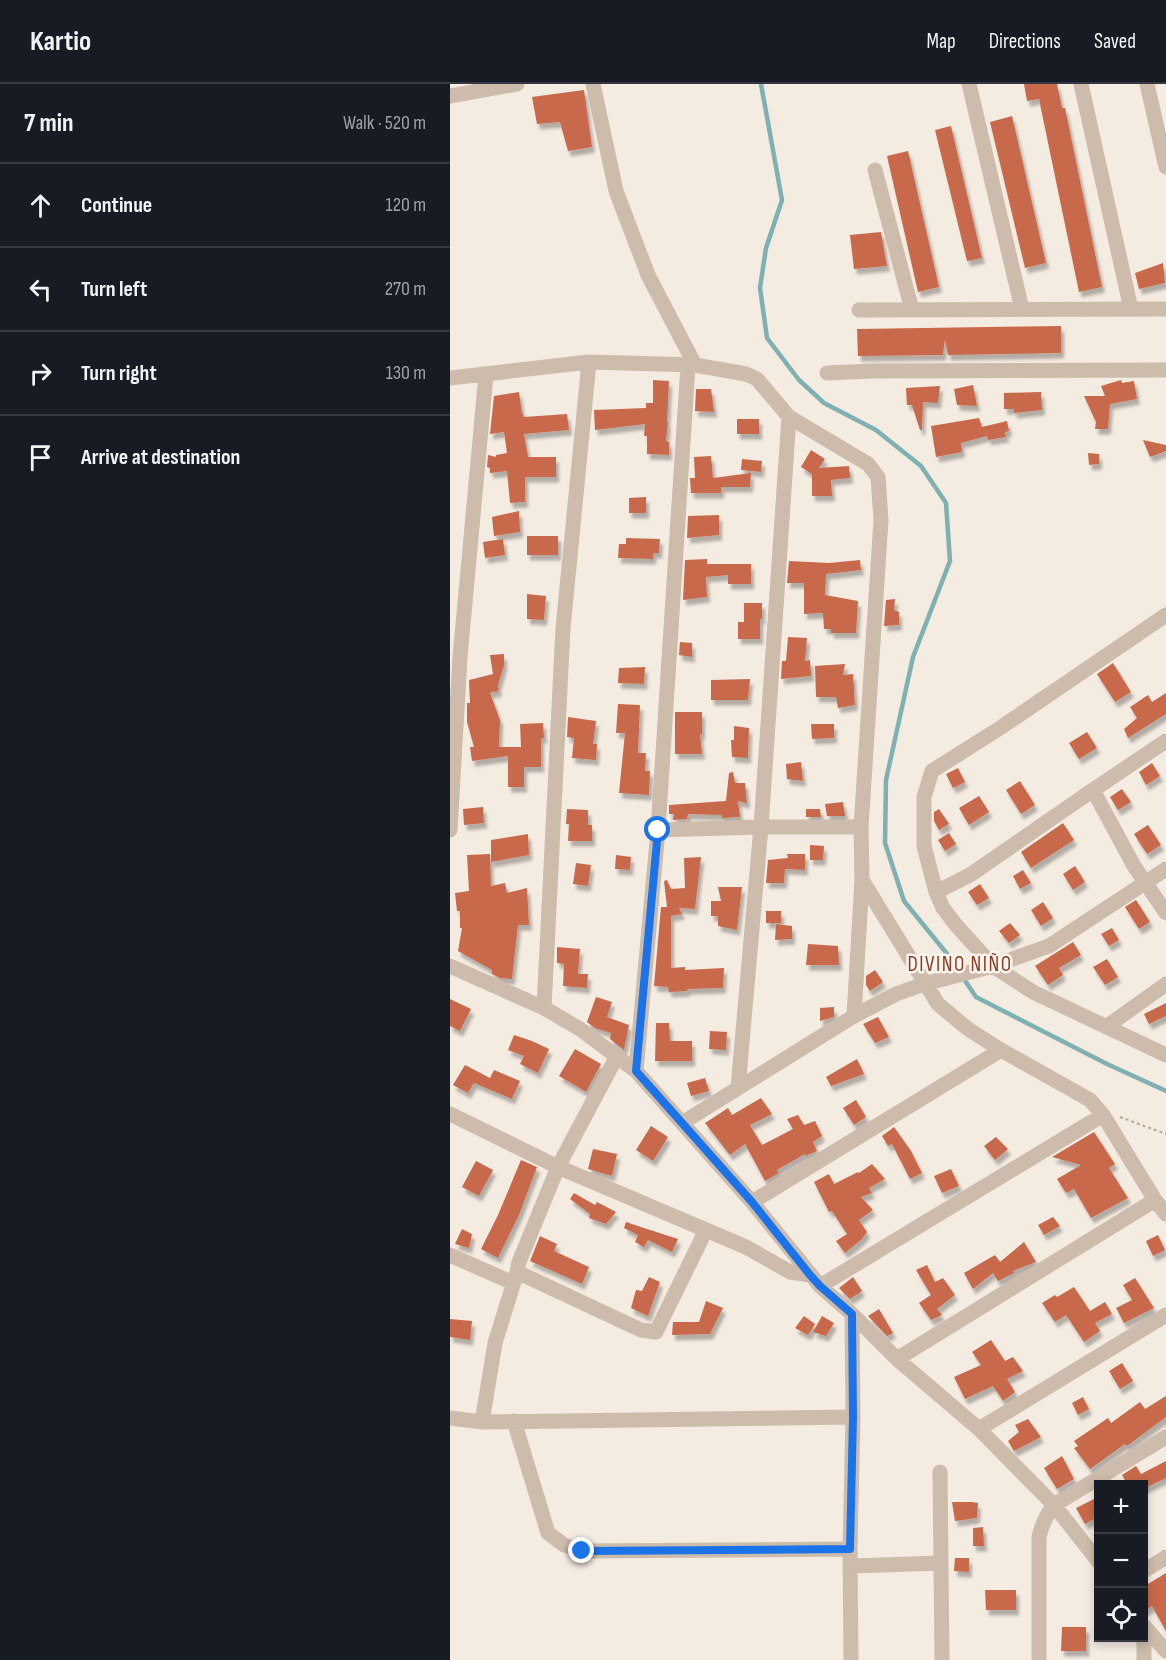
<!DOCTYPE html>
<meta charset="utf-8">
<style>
:root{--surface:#171b24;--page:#20242c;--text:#f1f3f6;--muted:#9ea1a6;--line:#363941}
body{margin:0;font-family:"Sofia Sans Condensed",sans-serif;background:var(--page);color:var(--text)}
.controls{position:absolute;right:18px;bottom:18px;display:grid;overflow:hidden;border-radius:0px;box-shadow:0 3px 9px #0003}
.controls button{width:54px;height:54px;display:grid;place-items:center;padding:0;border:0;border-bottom:2px solid var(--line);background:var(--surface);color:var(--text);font:30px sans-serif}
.stop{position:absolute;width:18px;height:18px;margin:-14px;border:4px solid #1a73e8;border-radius:50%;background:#fff}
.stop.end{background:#1a73e8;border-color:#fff;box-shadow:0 2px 6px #0008}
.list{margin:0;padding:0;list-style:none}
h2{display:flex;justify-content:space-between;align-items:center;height:78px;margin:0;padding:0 24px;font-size:26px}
h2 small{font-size:20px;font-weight:400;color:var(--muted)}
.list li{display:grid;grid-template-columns:39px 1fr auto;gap:18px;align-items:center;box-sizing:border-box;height:84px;padding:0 24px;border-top:2px solid var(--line)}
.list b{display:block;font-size:22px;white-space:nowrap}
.list em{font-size:20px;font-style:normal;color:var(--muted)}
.icon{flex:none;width:33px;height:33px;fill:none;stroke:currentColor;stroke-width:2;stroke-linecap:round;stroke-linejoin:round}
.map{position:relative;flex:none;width:716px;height:1576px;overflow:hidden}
header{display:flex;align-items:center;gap:36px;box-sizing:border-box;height:84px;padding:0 30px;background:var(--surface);border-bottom:2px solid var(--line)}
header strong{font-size:28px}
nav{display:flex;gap:33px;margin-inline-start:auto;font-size:21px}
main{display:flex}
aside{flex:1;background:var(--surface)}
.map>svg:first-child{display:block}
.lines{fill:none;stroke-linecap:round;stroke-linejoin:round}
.stream{stroke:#7fb0b2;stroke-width:4.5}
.building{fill:#c8694b;filter:url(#shadow)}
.path{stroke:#b9a596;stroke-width:2;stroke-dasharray:3 3;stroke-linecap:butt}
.minor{stroke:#cdbbac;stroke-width:15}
.route{stroke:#1a73e8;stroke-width:8}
.labels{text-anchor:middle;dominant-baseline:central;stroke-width:5;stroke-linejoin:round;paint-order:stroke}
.neighbourhood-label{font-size:21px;letter-spacing:1.5px;fill:#8c3b22;stroke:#fbf5ee}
</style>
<header>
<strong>Kartio</strong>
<nav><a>Map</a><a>Directions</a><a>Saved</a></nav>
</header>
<main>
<aside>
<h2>7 min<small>Walk · 520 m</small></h2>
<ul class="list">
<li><svg class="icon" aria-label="ahead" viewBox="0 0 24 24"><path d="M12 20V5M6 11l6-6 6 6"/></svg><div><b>Continue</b></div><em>120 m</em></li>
<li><svg class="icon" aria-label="left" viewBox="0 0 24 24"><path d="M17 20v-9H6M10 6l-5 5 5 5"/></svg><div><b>Turn left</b></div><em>270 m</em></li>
<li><svg class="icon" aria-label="right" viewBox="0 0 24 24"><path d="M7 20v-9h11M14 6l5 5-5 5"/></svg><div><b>Turn right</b></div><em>130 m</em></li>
<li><svg class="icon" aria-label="arrive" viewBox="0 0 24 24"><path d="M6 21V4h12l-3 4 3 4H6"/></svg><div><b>Arrive at destination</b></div></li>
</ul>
</aside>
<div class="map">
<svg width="716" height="1576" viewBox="0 0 716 1576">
<defs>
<filter id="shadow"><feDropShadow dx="3" dy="5.5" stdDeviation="1.5" flood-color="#0004"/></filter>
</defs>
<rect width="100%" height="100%" fill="#f4ebe1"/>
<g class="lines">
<path class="stream" d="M311,0L332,116L316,164L310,204L317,254L349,296L374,319L426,346L471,382L496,419L500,477L463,573L436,696L435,759L454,817L498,871L526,913L657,980L716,1007"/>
</g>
<path class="building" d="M574,0H607L612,24H615L652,203L629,208L589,15L577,17Z
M134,6L142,63L118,67L110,38L87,40L82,13Z
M562,32L596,179L575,184L540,38Z
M501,42L532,174L517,177L485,46Z
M458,67L489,203L468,208L437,72Z
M431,148L437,182L404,185L400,151Z
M713,179L715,199L689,205L685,189Z
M611,242V269L498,271L495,255L493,271L408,272L407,245Z
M203,296L219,297L217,338H218L216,357L219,358V371L197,370V352H194L195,340L145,346L144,326L196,324V319H203Z
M671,296L672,299L684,297L687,315L660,320L658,345H645L646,338L634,312H655L651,302Z
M523,301L527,322L507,321L504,305Z
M490,302L488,319L473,318L472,346H470L462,321H457L456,304Z
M246,305H261L264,328L245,327Z
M69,308L72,330H73L74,333L117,330L119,346L74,350L78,373H106V393H75V418L60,419L57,387L40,389V384L37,383L38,371L46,373V371L57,369L54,348L40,350L44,312Z
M591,308L592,326L564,329V325H554V309Z
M529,334L532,343L557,337L559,347L555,348L556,353L538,356L537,352L511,359L512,368L486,373L481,342Z
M287,335H309V350H287Z
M693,356L716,361V367L700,373Z
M361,366L375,375L369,384L399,382L400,394L381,396L382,412H362V390L351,383Z
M638,369L649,370V380L639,381Z
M261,372L263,394L301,389L300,403H271V409H241L240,394H245L244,373Z
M292,375L312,377L311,388L291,386Z
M196,413V429H179V414Z
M69,427L70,448L44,452L42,433Z
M269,431V451L237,454L238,432Z
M77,452H108V471H77Z
M176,454L210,455L209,469H203V475L168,474L169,460H176Z
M53,455L55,471L35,474L33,458Z
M257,475V480H301V500H278V491L256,493L257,513L233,516L235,476Z
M410,476L411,486L376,490L375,511L408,517L406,549H381V545H374L373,529L354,530V499H337L339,477L379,479Z
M77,510L96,512L94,536L77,535Z
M445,515L444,526L449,528V541L434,542L436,516Z
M294,519H312V535H310V555H288V538H294Z
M338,553L357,554L355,577L360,576L361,592L331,595L332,577H336Z
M230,558L242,559V573L229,571Z
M54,570V581L48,602L49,606L47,607L46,611L45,607L40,609L50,636L49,663H71L70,640L93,639L94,654H91V683H74V703H58V672L22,677L20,663H24L17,638V619H20L19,596L43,590L40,571Z
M663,579L681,608L665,618L647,590Z
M395,580L393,591L403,590L405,621L388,624L386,613H366L365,582Z
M195,583L194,600L168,599L169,584Z
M300,595L298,616H261V596Z
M716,609V630L678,654L674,645L687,634L680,623L698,611L702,618Z
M168,620L190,621L188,669H196L195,687H200L199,711L169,709L175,649H166Z
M225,628H252V650H250L252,670H225Z
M118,633L146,637L143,660H147L146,676L122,674L124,654L117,653Z
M361,640H384V654L362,655Z
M284,642L299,644L298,674L282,673L281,656H284Z
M637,648L647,664L629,675L619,659Z
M351,678L353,697L337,695L336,680Z
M702,679L710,692L696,701L689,688Z
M508,684L515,698L503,704L496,690Z
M283,688L285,699H295L297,719L288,717L290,733L272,734V731L238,730L237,735L223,736L224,730H219V721L276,717L279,689Z
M570,697L585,721L571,730L556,706Z
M672,705L681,718L668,726L660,713Z
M529,712L539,728L519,741L509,724Z
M393,718L395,732H377L375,720Z
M33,723L34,739L14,741L13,725Z
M117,725L138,726V741H142V757H118L119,740H116Z
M356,725H370L371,733H356Z
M489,725L499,740L489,746L484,737V728Z
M613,739L624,756L581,784L571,768Z
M698,741L711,761L697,770L684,750Z
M499,749L506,760L495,767L488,756Z
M78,750L79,771L41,778V756Z
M360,761L374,762L373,776H360Z
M40,770L41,802L55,799L57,809L77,804L79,841H68L62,895L50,894L42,890V886L8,867L12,844H10V827H7L5,809L19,807L17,771Z
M337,770H355V786L335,785L334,799H316L318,776L338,774Z
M166,771L181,773L180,786L165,785Z
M251,773L245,825L229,824L232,830L221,832V884L235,883V886L274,884L273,904L237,905V907L219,908L218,903L204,902L211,823H217L214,797L217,796L221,805L235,804L234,774Z
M126,779L141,781L138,802L123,800Z
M625,782L635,798L623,806L613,790Z
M573,786L581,799L570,805L563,792Z
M530,800L539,814L527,821L518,808Z
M268,803H292L287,846L268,842V832H261V817H271Z
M686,816L700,838L689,845L675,823Z
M593,818L603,834L591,842L581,826Z
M316,827H331V839H316Z
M560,839L570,851L559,859L549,847Z
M326,840L342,842V855L325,856Z
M662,844L669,856L659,862L651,850Z
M623,858L631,871L609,884L613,891L598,901L585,882Z
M358,860L388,862L389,881H356Z
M107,863L130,865L128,890H138L137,904L113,902L114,880L107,879Z
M657,875L668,893L655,901L643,883Z
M425,886L433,898L420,907L416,901V892Z
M146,913L162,918L157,933L179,941L174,966L160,955L161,949L145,944L137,938Z
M0,915L21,925L10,947L0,942Z
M716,919V932L699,940L694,930Z
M384,923V933L370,937V924Z
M428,933L439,953L425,959L413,940Z
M206,939H219L220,957H242V977H205Z
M260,947L277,948L276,966L259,965Z
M64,951L82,957L99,965L88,989L70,980L74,972L58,966Z
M125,965L151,980L136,1008L109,992Z
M407,975L414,990L381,1002L376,993Z
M15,981L40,994L44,986L70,997L62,1015L24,999L18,1009L3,1001Z
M255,994L259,1007L241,1012L237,999Z
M311,1014L322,1030L300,1041L312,1061L343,1045L337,1035L348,1031L354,1041L365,1037L372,1052L363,1058L367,1067L355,1072V1070L327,1086L329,1089L315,1097L295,1060L280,1071L255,1039L278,1024L282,1031Z
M406,1016L416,1033L404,1041L393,1024Z
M201,1042L218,1053L203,1077L186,1066Z
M444,1043L461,1067L472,1089L460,1095L442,1060L438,1062L432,1052Z
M644,1048L665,1080L659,1084L678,1114L641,1134L624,1105L616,1109L607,1095L631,1081L602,1073Z
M546,1053L558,1065L545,1076L534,1062Z
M143,1065L167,1070L162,1092L138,1085Z
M71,1076L87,1083L69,1131L48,1174L31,1165L48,1131Z
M26,1077L43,1086L29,1112L12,1103Z
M422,1080L435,1095L419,1104L422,1109L411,1113L423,1126L409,1136L417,1148L412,1155L395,1169L386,1157L397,1150L382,1127L379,1128L364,1098L379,1090L384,1100L408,1088L409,1089Z
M501,1085L509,1102L492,1109L484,1092Z
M124,1109L145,1121L147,1118L166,1128L156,1140L139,1134L140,1130L120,1115Z
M603,1133L610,1142L594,1151L588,1141Z
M176,1138L191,1143L228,1155L222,1168L198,1156L194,1163L185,1158L188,1151L174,1144Z
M12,1145L22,1150L19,1164L5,1160Z
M708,1151L715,1166L703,1172L696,1157Z
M90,1152L107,1160L104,1167L139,1183L132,1200L80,1177Z
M574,1158L586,1178L563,1187L564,1189L548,1197L543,1189L523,1205L514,1189L545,1171L550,1178Z
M477,1181L485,1198L493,1194L505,1211L487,1225L492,1231L481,1236L469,1219L481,1211L466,1186Z
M199,1193L210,1198L198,1232L181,1224L186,1206L192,1207Z
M403,1193L412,1207L400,1215L389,1204Z
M685,1194L704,1224L674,1239L666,1224L682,1216L673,1201Z
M624,1203L640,1227L655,1218L662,1230L645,1239L650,1247L634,1258L616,1231L605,1238L592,1219L605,1211L607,1213Z
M256,1217L273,1224L260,1250L222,1251L223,1238H249Z
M429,1225L443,1249L437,1252L418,1232Z
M354,1232L365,1240L358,1251L345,1244Z
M372,1232L384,1239L376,1252L363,1248Z
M0,1235L22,1237L20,1256L0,1253Z
M541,1256L555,1277L563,1273L573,1287L557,1295L565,1308L553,1317L543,1302L515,1315L504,1293L531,1281L522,1268Z
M672,1279L683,1297L670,1305L659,1287Z
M716,1312V1333L677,1362L675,1360L640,1385L624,1364L628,1362L624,1357L658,1334L661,1339L690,1318L695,1325Z
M633,1313L639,1325L628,1331L622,1319Z
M578,1335L591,1353L564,1367L558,1357L569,1348L565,1341Z
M612,1372L624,1395L607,1405L594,1384Z
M716,1377V1394L693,1405V1401H672L676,1398L672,1391L686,1382L691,1390Z
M648,1413V1433L635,1440L626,1424Z
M502,1418H522L528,1419L527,1434L505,1437Z
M533,1443L534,1462H523V1444Z
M505,1474H519V1488L504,1487Z
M716,1489V1547L702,1522L693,1528V1503Z
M535,1506H566V1526H536Z
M612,1543H636V1567H611Z"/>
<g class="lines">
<path class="path" d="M670,1033L716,1050"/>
<path class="minor" d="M143,0L166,107L198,191L245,281
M519,0L572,225
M631,0L681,225
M697,0L716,83
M0,12L67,0
M425,86L462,226
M409,226L716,225
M377,289L422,287L716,286
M0,294L139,278L245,281L296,290L307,295L339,333L418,380L428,393L431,436L411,743L412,796L404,932
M716,531L550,644L482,687L474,713V762L486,808L493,824L506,841L543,882L583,908L716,971
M643,706L684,782L716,829
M0,746L10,573L36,291
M208,746L311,743H411
M412,796L488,920L518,945L551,966L640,1016L653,1031
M486,808L520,791L643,706L716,657
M0,882L94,924L130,945L186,987L302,1118L370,1202L402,1230L447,1275L529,1345L604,1421L648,1477
M94,924L113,544L139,278
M656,943L716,900
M186,987L208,746L238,281
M288,1004L311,743L339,333
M0,1030L108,1083L296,1163L340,1188L360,1191
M232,1039L404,932L446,910L474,900L543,882L599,862L716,785
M302,1118L551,966
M0,1171L63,1199
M67,1188L191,1246L206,1248L256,1146
M370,1202L653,1031L705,1116L716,1130
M447,1275L705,1116
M0,1334L32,1338L403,1333
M64,1337L98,1449L114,1461L132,1467L400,1465
M32,1338L45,1259L67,1188L69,1178L108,1083L167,972
M529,1345L716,1231
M490,1388L492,1576
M401,1482L491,1479
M694,1487L716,1473
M694,1542L716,1567
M401,1576L400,1465L403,1333L402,1230
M589,1576V1453C592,1440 596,1431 604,1421L716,1353
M694,1576V1543"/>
</g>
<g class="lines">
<path class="route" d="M132,1467L400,1465L403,1333L402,1230L370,1202L360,1191L302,1118L186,987L208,746"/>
</g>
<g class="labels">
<g class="neighbourhood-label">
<text x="510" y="880">DIVINO NIÑO</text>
</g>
</g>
</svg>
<div class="controls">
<button>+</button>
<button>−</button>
<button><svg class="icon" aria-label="locate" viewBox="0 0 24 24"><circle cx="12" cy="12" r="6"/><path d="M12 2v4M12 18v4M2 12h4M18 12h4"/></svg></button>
</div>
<div class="stop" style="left:208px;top:746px"></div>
<div class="stop end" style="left:132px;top:1467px"></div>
</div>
</main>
